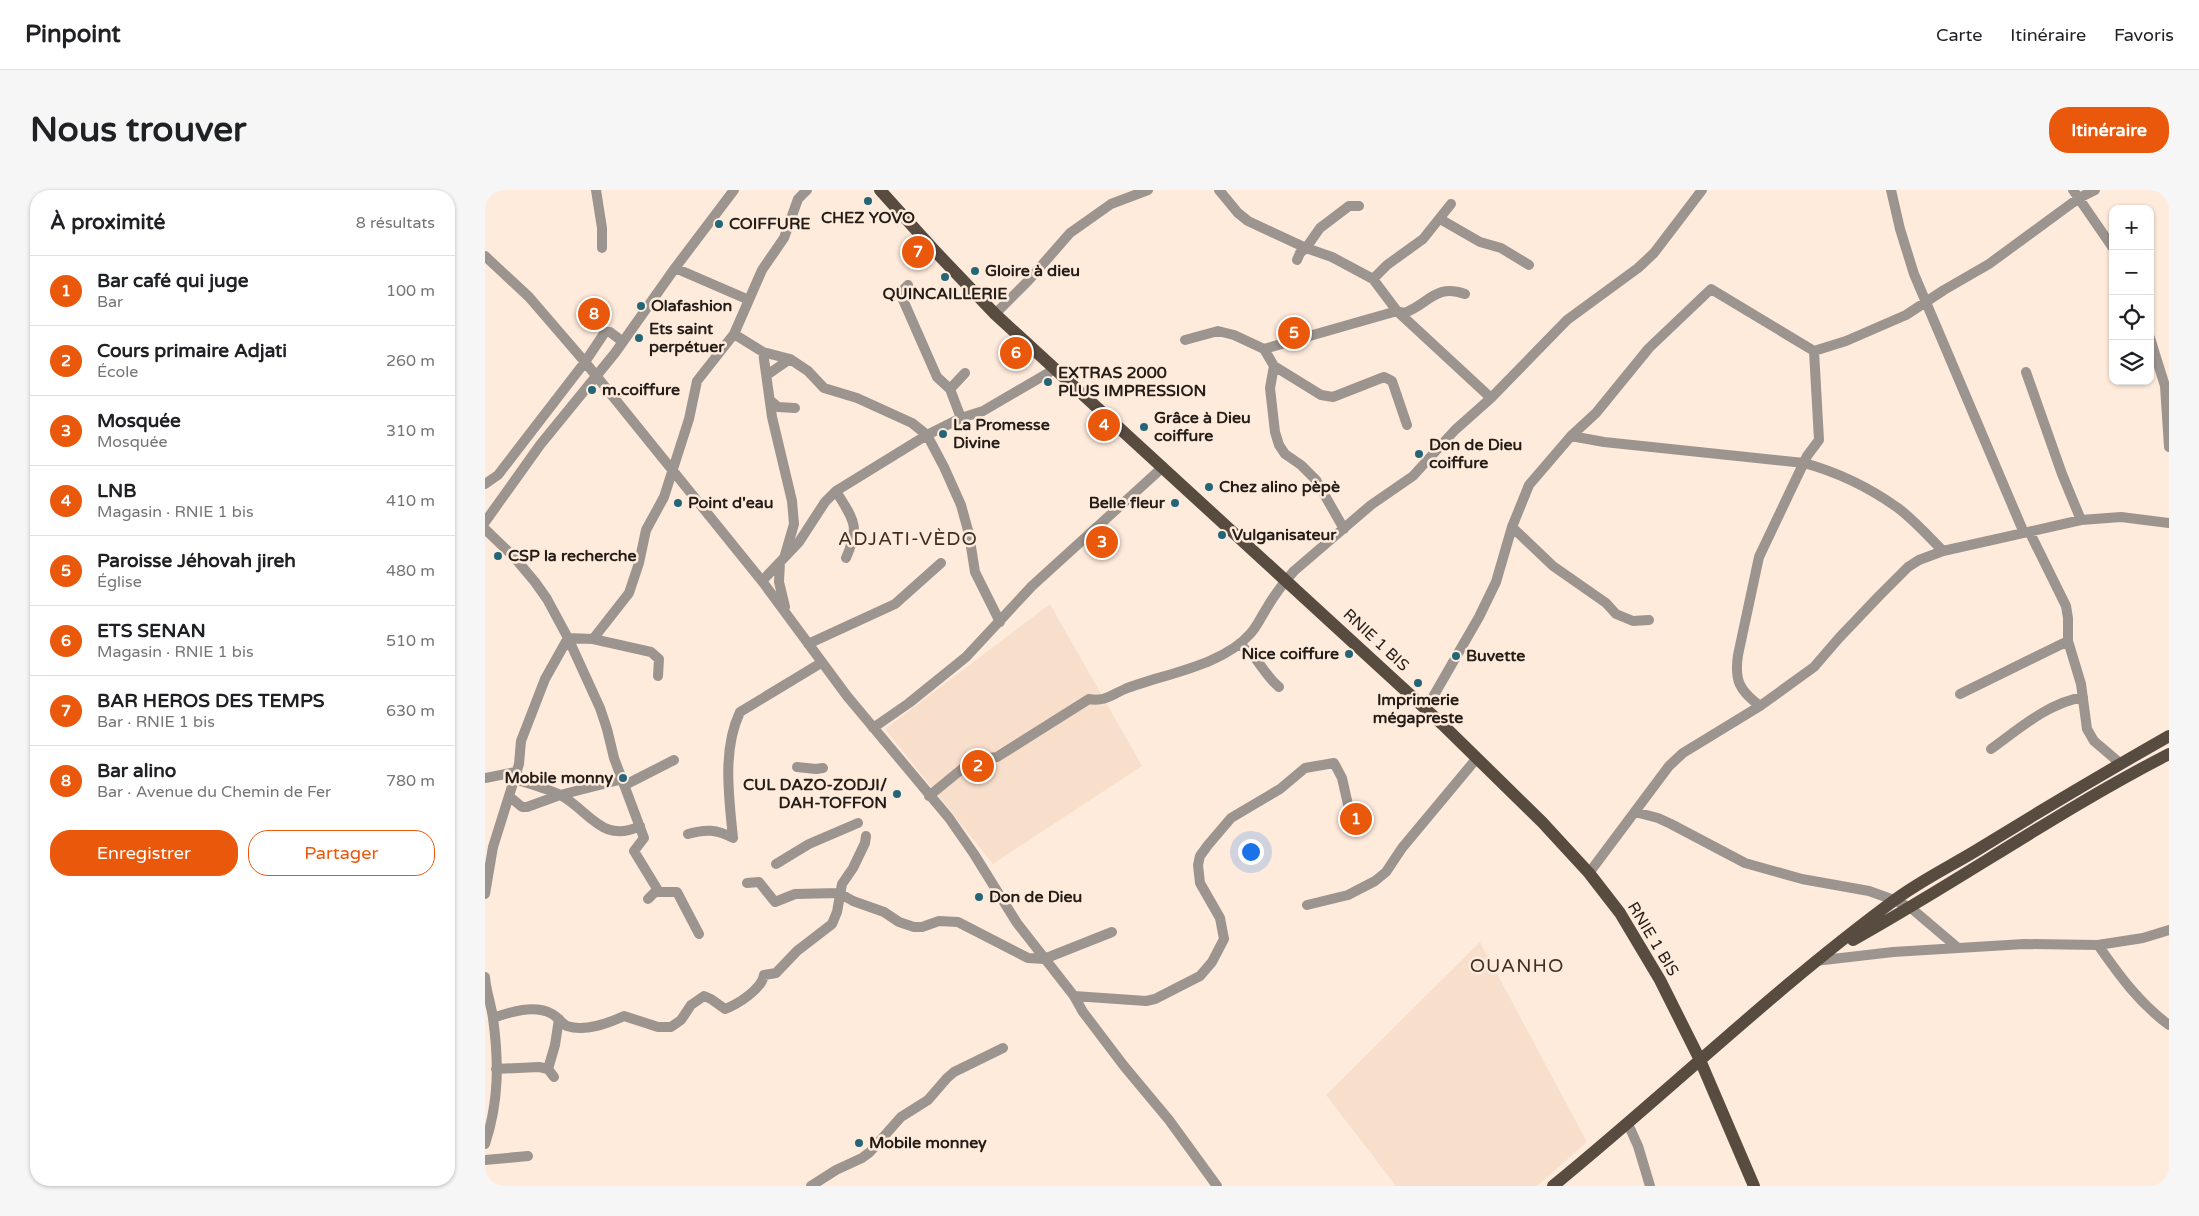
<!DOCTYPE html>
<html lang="fr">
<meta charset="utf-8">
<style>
:root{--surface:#fff;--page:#f6f6f6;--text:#202124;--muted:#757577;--line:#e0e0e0;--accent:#ea580c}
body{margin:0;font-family:"Varela Round",sans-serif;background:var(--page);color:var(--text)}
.controls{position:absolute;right:15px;top:15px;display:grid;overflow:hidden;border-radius:10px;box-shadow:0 1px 4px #0004}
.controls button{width:45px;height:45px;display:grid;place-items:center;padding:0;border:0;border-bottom:1px solid var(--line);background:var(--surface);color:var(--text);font:25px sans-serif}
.you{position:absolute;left:765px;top:661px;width:18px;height:18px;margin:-12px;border:4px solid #fff;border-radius:50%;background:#1a73e8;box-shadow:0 0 0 8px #1a73e833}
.badge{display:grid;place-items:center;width:32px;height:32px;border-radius:50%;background:var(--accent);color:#fff;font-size:16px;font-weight:700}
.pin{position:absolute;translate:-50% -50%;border:2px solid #fff;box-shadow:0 1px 5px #0006}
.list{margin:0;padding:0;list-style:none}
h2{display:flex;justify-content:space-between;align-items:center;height:65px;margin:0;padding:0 20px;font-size:21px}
h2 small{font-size:16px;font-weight:400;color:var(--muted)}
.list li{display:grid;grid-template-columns:32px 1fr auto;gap:15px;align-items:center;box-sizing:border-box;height:70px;padding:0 20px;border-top:1px solid var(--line)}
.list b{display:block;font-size:19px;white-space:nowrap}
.list p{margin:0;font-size:16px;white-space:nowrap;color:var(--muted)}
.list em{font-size:16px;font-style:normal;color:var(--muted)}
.actions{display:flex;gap:10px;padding:15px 20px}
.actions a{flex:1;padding:11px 0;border:1px solid var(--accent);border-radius:20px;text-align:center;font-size:18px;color:var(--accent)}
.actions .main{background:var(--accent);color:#fff}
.icon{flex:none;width:28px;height:28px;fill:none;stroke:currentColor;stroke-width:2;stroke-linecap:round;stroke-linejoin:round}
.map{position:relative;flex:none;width:1684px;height:996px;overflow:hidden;border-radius:20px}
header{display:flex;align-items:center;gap:30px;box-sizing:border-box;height:70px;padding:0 25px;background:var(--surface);border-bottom:1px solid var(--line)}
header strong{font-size:24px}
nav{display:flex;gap:28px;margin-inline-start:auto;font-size:18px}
.intro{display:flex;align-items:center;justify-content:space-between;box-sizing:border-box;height:120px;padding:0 30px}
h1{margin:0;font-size:35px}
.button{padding:12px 22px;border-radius:20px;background:var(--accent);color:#fff;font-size:18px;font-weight:700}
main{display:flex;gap:30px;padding:0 30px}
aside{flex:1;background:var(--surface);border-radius:20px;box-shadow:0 1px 4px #0004}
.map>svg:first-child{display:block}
.built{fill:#f8dfcb}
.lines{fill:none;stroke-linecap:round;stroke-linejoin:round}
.minor{stroke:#9c948e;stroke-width:10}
.major{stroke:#584b40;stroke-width:12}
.poi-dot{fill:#226678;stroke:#feebdc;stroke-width:2}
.labels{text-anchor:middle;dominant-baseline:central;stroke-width:5;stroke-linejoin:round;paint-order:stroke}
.poi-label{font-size:16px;font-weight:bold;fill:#231c17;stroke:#feebdc;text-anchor:start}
.street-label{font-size:16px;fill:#231c17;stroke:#feebdc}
.quarter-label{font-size:19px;letter-spacing:1px;fill:#3e2f24;stroke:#feebdc}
</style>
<header>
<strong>Pinpoint</strong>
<nav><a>Carte</a><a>Itinéraire</a><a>Favoris</a></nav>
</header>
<div class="intro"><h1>Nous trouver</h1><a class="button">Itinéraire</a></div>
<main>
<aside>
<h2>À proximité<small>8 résultats</small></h2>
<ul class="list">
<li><span class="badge">1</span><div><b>Bar café qui juge</b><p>Bar</p></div><em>100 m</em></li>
<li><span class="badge">2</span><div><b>Cours primaire Adjati</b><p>École</p></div><em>260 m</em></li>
<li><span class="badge">3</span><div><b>Mosquée</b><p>Mosquée</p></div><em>310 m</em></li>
<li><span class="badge">4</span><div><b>LNB</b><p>Magasin · RNIE 1 bis</p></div><em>410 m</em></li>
<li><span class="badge">5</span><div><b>Paroisse Jéhovah jireh</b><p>Église</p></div><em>480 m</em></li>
<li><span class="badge">6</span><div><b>ETS SENAN</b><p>Magasin · RNIE 1 bis</p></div><em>510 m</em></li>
<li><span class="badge">7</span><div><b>BAR HEROS DES TEMPS</b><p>Bar · RNIE 1 bis</p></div><em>630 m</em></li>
<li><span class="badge">8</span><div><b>Bar alino</b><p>Bar · Avenue du Chemin de Fer</p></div><em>780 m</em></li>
</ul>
<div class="actions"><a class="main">Enregistrer</a><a>Partager</a></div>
</aside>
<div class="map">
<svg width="1684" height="996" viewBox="0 0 1684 996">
<rect width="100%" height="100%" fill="#feebdc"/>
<path class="built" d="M565,414L657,576L508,674L400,539Z
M995,752L1102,952L1052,996H911L841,905Z"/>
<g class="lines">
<path class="minor" d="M111,0L117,38V58
M734,0L753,23L763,31L821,58L847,67L888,89L912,121L1006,208
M1406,0L1415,39L1429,84L1539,343
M1588,0L1628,58
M955,29L995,52L1016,58L1044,75
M0,66L44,107L100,172L277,391L362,506L464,628L489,664L532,733L589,806L598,822L639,876L684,930L732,996
M812,70L815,63L821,58L835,38L864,16H874
M190,78L264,110
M888,89L902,75L938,49L966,14
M423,95L415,103L452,187L465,199L476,228
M510,124L543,91L585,43L626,14L663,0
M249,144L278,162L305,169L323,181L339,198L372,208L427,233L442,245L459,277L476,315L484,344L490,382L515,432
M1665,148L1680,196L1684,257
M700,150L733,141L749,145L779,159L789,176L785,198L790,242L794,255L800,264L816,275L831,290L859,339
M779,159L912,121L919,123C943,115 950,93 980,104
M278,162L287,227L307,311L309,334L300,365
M789,176L836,205L848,207L899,187L907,191L922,235
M1541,182L1577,284L1596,330
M282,185L305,169
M465,199L480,183
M286,211L293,217L310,218
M1086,246L1119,252L1319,273C1352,282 1385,298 1413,318C1429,330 1444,347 1458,361
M0,294L13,285L100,172L120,142H125L138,152
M351,301C368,330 376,334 361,368
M0,332L55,255L130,163L190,78L249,0
M1027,337L1068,376L1121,413L1131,424L1148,431L1164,430
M0,339L29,367L50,392L62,409L83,448L115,518L122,539L129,568L159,648L149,661L174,702
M1545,343L1581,416L1583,428V451L1596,494L1602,539L1609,551L1636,574
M295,372L294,392L300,417
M277,391L314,352L340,312L351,301L442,245L476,228L498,221L570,179
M108,449L144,403L154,373L161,340L179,307L204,229L212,191L249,144L277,80L299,48L313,9L322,0
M755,453C759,460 765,462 770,468C778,478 784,489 794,497
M323,454L410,414L456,373
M1475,504L1583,451
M1275,516C1255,501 1249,491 1253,465L1274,367L1322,266L1334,250L1329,161
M941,519L994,427L1011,392L1027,337L1044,295L1086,246L1111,223L1164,158L1226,99L1329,161L1361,151L1421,125L1459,100L1504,74L1594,8L1610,0
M388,538L424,513L481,467L547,396L678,277
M1506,559C1534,539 1563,513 1598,507
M312,577L331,579L338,578
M0,588L31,582L36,591C48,595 67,600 77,606C105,622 118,654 155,636
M140,595L189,570
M444,606L488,570L512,567L604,509C619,512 626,505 640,499C678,484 737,476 765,444C771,438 775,429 780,421C788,407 798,393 809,381L886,315L928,286L970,240L1006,208L1082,130L1153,78L1169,63L1217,0
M25,607L37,617H42L75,605L138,589
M1150,622L1173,628L1186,634L1260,673L1317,689L1384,701L1409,710L1426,718L1473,758
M203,644C220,639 232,639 248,648
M248,648C244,607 237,560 255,522L336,473
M291,674L324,654L373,633
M1104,683L1184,576L1198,563L1275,516L1329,477L1354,448L1394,406L1423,377L1434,370L1458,361L1596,330L1636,327L1684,333
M262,693L274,692L290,712L310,704L354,703L368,711L399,722L414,732L429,737H437L454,731L473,732L543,768L559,769L627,742
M0,704L8,657L34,574L36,551L60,489L83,448L108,449L166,462L174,469L173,486
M163,709L170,702H192L214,744
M822,715L863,705L890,691L901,682L917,658L992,568
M1613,755C1634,785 1654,813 1684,835
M1330,771L1408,762L1539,754L1613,755L1658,748L1684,740
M0,787C1,801 6,814 8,828C14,872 14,912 0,954
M589,806L661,811L670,809L715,786L727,772L739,749L735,728L715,693L713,675L715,666L723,655L746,628L795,599L820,578L849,573L857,588L864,619
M8,828C25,822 50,814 67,824C73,827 77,834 82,836C99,842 124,833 139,826L173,837H186L196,830L206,815L219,806L226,809L240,819C253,814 277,799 279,785L291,783L312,761L347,734L352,722L357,694L368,678L380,653L381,646
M11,879L54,877L63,879
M69,887L63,879L70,855L74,829
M1143,934L1153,956L1165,996
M0,970L43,966
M326,996L351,980L377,968L385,962L416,927L443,910L462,888L469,882L518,858"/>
<path class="major" d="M395,0L449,60L510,124L957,534L1057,632L1104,683L1135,723L1175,790L1215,870L1269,996
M1368,750C1474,691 1575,620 1684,564
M1068,996C1182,903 1288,800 1407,712C1433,692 1464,677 1492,660C1555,621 1619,583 1684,546"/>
</g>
<g class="poi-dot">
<circle cx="383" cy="11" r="5"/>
<circle cx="234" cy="34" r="5"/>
<circle cx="490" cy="81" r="5"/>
<circle cx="460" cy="87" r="5"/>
<circle cx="156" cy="116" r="5"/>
<circle cx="154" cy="148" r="5"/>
<circle cx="563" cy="192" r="5"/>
<circle cx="107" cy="200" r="5"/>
<circle cx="659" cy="237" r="5"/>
<circle cx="458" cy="244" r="5"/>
<circle cx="934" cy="264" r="5"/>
<circle cx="724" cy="297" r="5"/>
<circle cx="193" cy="313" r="5"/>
<circle cx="690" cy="313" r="5"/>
<circle cx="737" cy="345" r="5"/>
<circle cx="13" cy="366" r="5"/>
<circle cx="864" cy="464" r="5"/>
<circle cx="971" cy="466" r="5"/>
<circle cx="933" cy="493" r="5"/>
<circle cx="138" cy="588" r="5"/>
<circle cx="412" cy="604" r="5"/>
<circle cx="494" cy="707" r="5"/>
<circle cx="374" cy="953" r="5"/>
</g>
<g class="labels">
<g class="poi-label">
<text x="383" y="28" text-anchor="middle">CHEZ YOVO</text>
<text x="244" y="34">COIFFURE</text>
<text x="500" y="81">Gloire à dieu</text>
<text x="460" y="104" text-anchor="middle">QUINCAILLERIE</text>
<text x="166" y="116">Olafashion</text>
<text x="164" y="139">Ets saint<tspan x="164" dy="18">perpétuer</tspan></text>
<text x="573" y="183">EXTRAS 2000<tspan x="573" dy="18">PLUS IMPRESSION</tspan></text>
<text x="117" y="200">m.coiffure</text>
<text x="669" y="228">Grâce à Dieu<tspan x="669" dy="18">coiffure</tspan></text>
<text x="468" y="235">La Promesse<tspan x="468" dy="18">Divine</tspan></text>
<text x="944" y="255">Don de Dieu<tspan x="944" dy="18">coiffure</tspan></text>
<text x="734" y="297">Chez alino pèpè</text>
<text x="203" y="313">Point d'eau</text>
<text x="680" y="313" text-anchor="end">Belle fleur</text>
<text x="747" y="345">Vulganisateur</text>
<text x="23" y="366">CSP la recherche</text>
<text x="854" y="464" text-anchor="end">Nice coiffure</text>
<text x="981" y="466">Buvette</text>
<text x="933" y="510" text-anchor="middle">Imprimerie<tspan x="933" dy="18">mégapreste</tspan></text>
<text x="128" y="588" text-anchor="end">Mobile monny</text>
<text x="402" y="595" text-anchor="end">CUL DAZO-ZODJI/<tspan x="402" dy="18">DAH-TOFFON</tspan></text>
<text x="504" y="707">Don de Dieu</text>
<text x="384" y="953">Mobile monney</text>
</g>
<g class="street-label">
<text transform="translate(891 450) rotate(43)">RNIE 1 BIS</text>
<text transform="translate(1168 749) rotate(59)">RNIE 1 BIS</text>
</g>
<g class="quarter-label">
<text x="423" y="349">ADJATI-VÈDO</text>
<text x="1032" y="776">OUANHO</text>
</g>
</g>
</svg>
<div class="controls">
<button>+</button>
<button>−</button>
<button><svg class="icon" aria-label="locate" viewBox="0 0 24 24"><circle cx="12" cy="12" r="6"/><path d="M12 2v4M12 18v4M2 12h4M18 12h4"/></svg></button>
<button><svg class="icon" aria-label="layers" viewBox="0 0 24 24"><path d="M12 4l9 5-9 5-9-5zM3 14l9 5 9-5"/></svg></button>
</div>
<div class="you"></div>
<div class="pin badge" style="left:871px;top:629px">1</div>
<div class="pin badge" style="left:493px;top:576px">2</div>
<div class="pin badge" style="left:617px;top:352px">3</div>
<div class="pin badge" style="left:619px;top:235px">4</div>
<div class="pin badge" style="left:809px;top:143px">5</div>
<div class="pin badge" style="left:531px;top:163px">6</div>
<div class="pin badge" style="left:433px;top:62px">7</div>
<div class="pin badge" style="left:109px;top:124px">8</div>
</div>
</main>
